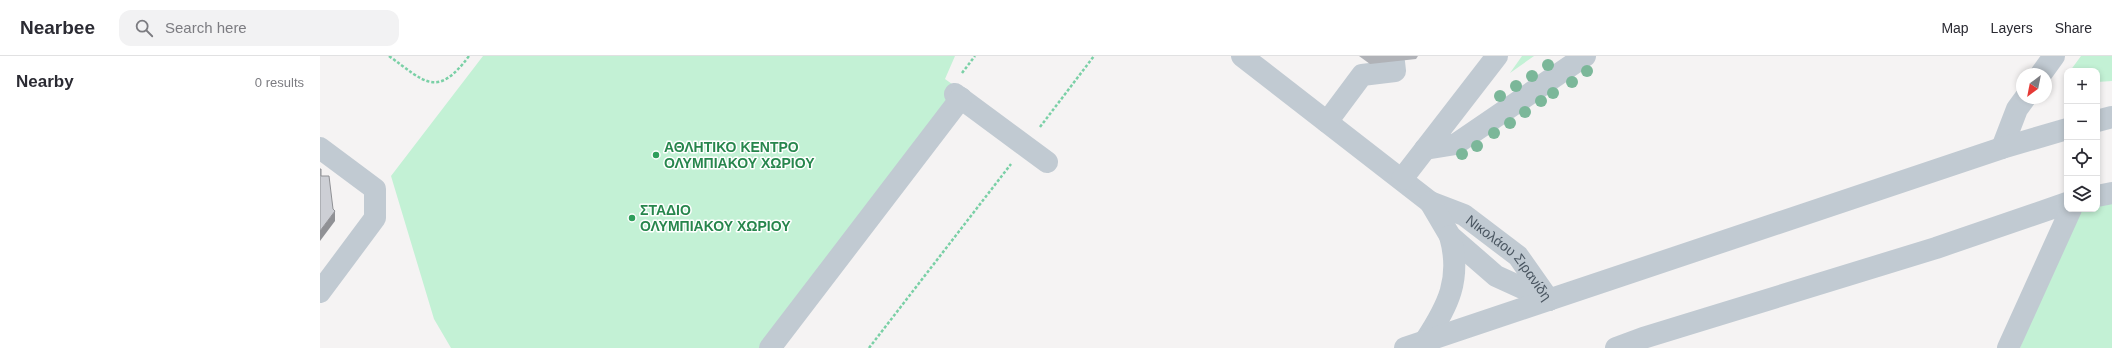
<!DOCTYPE html>
<meta charset="utf-8">
<style>
:root{--surface:#fff;--page:#f2f2f3;--text:#2b2b33;--muted:#7c7c81;--line:#e1e1e2}
body{margin:0;font-family:Helvetica,sans-serif;background:var(--page);color:var(--text)}
.controls{position:absolute;right:12px;top:12px;display:grid;overflow:hidden;border-radius:8px;box-shadow:0 2px 6px #0003}
.controls button{width:36px;height:36px;display:grid;place-items:center;padding:0;border:0;border-bottom:1px solid var(--line);background:var(--surface);color:var(--text);font:20px sans-serif}
.compass{position:absolute;left:1696px;top:12px;width:36px;height:36px;border-radius:50%;background:var(--surface);box-shadow:0 2px 6px #0003;rotate:212deg}
.list{margin:0;padding:0;list-style:none}
h2{display:flex;justify-content:space-between;align-items:center;height:52px;margin:0;padding:0 16px;font-size:17px}
h2 small{font-size:13px;font-weight:400;color:var(--muted)}
.icon{flex:none;width:22px;height:22px;fill:none;stroke:currentColor;stroke-width:2;stroke-linecap:round;stroke-linejoin:round}
.map{position:relative;flex:none;width:1792px;height:292px;overflow:hidden}
header{display:flex;align-items:center;gap:24px;box-sizing:border-box;height:56px;padding:0 20px;background:var(--surface);border-bottom:1px solid var(--line)}
header strong{font-size:19px}
nav{display:flex;gap:22px;margin-inline-start:auto;font-size:14px}
.search{width:280px;height:36px;background:var(--page);display:flex;align-items:center;gap:10px;box-sizing:border-box;padding:0 14px;border-radius:12px;color:var(--muted);font-size:15px}
main{display:flex}
aside{flex:1;background:var(--surface)}
.map>svg:first-child{display:block}
.green{fill:#c3f1d5}
.lines{fill:none;stroke-linecap:round;stroke-linejoin:round}
.path{stroke:#7ad0a6;stroke-width:2.5;stroke-dasharray:3 2;stroke-linecap:butt}
.street{stroke:#c1cad2;stroke-width:22}
.tree{fill:#7bb799}
.wall{fill:#b0b2b7}
.shaded-wall{fill:#909195}
.building{fill:#cdcfd5;stroke:#909195}
.leisure-dot{fill:#2e9e5b;stroke:#fff;stroke-width:1.5}
.labels{text-anchor:middle;dominant-baseline:central;stroke-width:3;stroke-linejoin:round;paint-order:stroke}
.leisure-label{font-size:14px;font-weight:bold;fill:#27864d;stroke:#fff;text-anchor:start}
.street-label{font-size:14px;fill:#4a5661;stroke:#fff}
</style>
<header>
<strong>Nearbee</strong>
<div class="search"><svg class="icon" aria-label="search" viewBox="0 0 24 24"><circle cx="10" cy="10" r="6"/><path d="M15 15l6 6"/></svg>Search here</div>
<nav><a>Map</a><a>Layers</a><a>Share</a></nav>
</header>
<main>
<aside>
<h2>Nearby<small>0 results</small></h2>
<ul class="list">
</ul>
</aside>
<div class="map">
<svg width="1792" height="292" viewBox="0 0 1792 292">
<rect width="100%" height="100%" fill="#f5f3f3"/>
<path class="green" d="M163,0H635L625,23L639,33L442,292H131L114,263L71,120Z
M1202,0H1214L1190,17Z
M1761,0H1792V25L1777,26V15H1750Z
M1792,141V292H1700L1752,153H1777V142Z"/>
<g class="lines">
<path class="path" d="M69,0C105,26 117,43 149,0
M642,17L655,0
M720,71L774,0
M549,292L691,108"/>
<g class="street">
<path id="s1" d="M922,0L1110,146L1144,159L1198,200L1229,244"/>
<path d="M1721,18L1734,0"/>
<path d="M635,38L727,106"/>
<path d="M1777,65L1792,61"/>
<path d="M1007,66L1042,19L1075,15L1074,6"/>
<path d="M0,92L55,133V162L0,236"/>
<path d="M1682,92L1697,53L1705,42"/>
<path d="M1105,93L1136,88L1265,0"/>
<path d="M1082,123L1177,0"/>
<path d="M1777,140L1792,137"/>
<path d="M1110,146L1130,180L1176,220L1229,244"/>
<path d="M1105,285C1128,250 1142,223 1130,180"/>
<path d="M450,292L641,42"/>
<path d="M1085,292L1682,92L1747,73"/>
<path d="M1296,292L1323,282L1616,192L1747,147"/>
<path d="M1688,292L1751,153"/>
</g>
</g>
<g class="tree">
<circle cx="1228" cy="9" r="6"/>
<circle cx="1267" cy="15" r="6"/>
<circle cx="1212" cy="20" r="6"/>
<circle cx="1252" cy="26" r="6"/>
<circle cx="1196" cy="30" r="6"/>
<circle cx="1233" cy="37" r="6"/>
<circle cx="1180" cy="40" r="6"/>
<circle cx="1221" cy="45" r="6"/>
<circle cx="1205" cy="56" r="6"/>
<circle cx="1190" cy="67" r="6"/>
<circle cx="1174" cy="77" r="6"/>
<circle cx="1157" cy="90" r="6"/>
<circle cx="1142" cy="98" r="6"/>
</g>
<path class="wall" d="M1039,0H1098L1096,3L1050,8Z"/>
<path class="shaded-wall" d="M15,155V165L0,185V175Z"/>
<path class="building" d="M0,113H1V120H9L13,153L15,155L0,175Z"/>
<g class="leisure-dot">
<circle cx="336" cy="99" r="4"/>
<circle cx="312" cy="162" r="4"/>
</g>
<g class="labels">
<g class="leisure-label">
<text x="344" y="91">ΑΘΛΗΤΙΚΟ ΚΕΝΤΡΟ<tspan x="344" dy="16">ΟΛΥΜΠΙΑΚΟΥ ΧΩΡΙΟΥ</tspan></text>
<text x="320" y="154">ΣΤΑΔΙΟ<tspan x="320" dy="16">ΟΛΥΜΠΙΑΚΟΥ ΧΩΡΙΟΥ</tspan></text>
</g>
<g class="street-label">
<text stroke="none"><textPath href="#s1" startOffset="337">Νικολάου Σιρανίδη</textPath></text>
</g>
</g>
</svg>
<div class="controls">
<button>+</button>
<button>−</button>
<button><svg class="icon" aria-label="locate" viewBox="0 0 24 24"><circle cx="12" cy="12" r="6"/><path d="M12 2v4M12 18v4M2 12h4M18 12h4"/></svg></button>
<button><svg class="icon" aria-label="layers" viewBox="0 0 24 24"><path d="M12 4l9 5-9 5-9-5zM3 14l9 5 9-5"/></svg></button>
</div>
<svg class="compass" viewBox="-18 -18 36 36"><path d="M0-13l5 13h-10z" fill="#e53935"/><path d="M0 13l5-13h-10z" fill="#7c7c81"/></svg>
</div>
</main>
